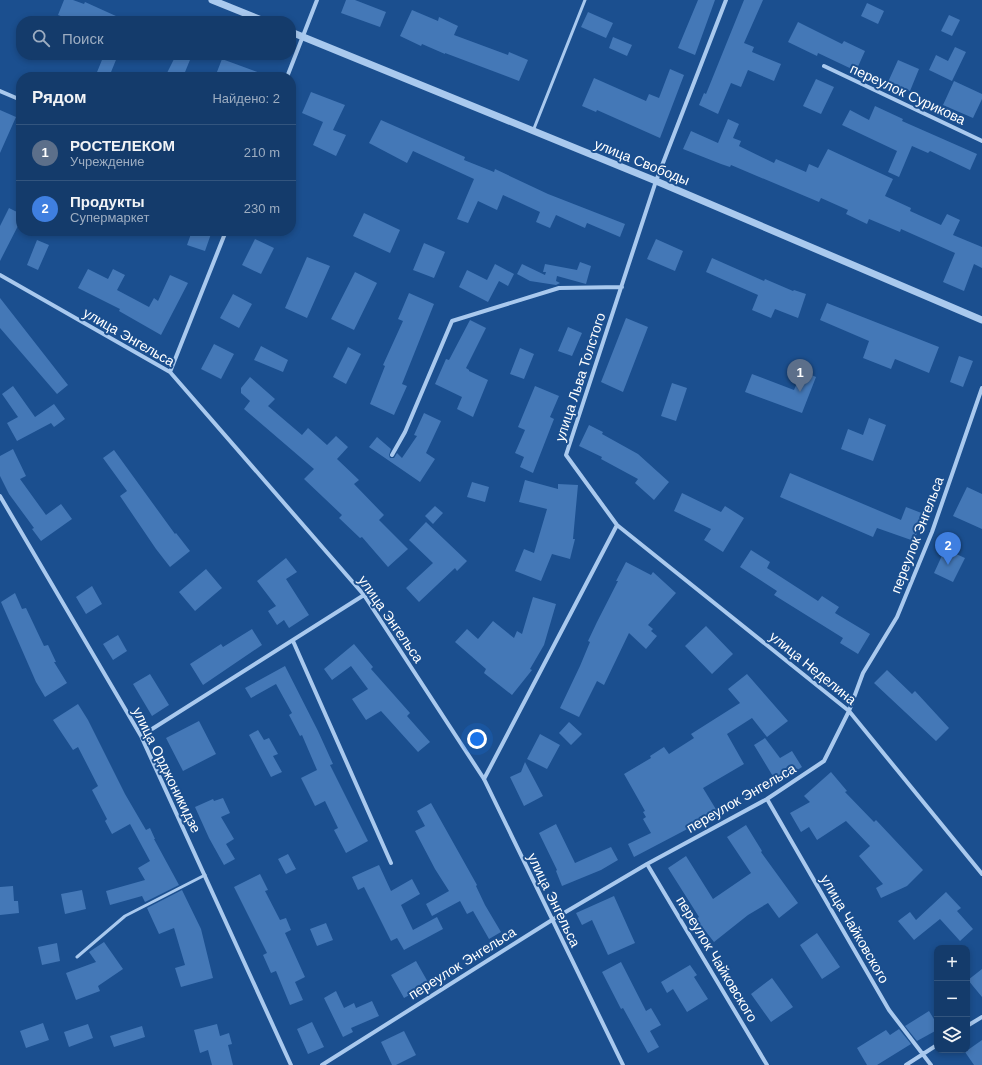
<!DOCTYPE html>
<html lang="ru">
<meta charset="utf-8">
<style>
:root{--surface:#143b6b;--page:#214673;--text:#f1f3f6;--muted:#9dadc1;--line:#33557e;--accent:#ffd166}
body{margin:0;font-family:Arial,sans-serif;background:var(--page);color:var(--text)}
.controls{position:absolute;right:12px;bottom:12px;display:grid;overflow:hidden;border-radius:8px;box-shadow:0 2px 6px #0003}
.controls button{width:36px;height:36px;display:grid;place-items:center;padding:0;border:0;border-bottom:1px solid var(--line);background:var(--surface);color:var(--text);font:20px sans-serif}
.you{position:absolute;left:477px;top:739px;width:14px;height:14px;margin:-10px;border:3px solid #fff;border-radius:50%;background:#1a73e8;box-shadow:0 0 0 6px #1a73e833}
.badge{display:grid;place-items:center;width:26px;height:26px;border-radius:50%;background:var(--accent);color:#fff;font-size:13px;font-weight:700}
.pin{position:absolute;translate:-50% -33px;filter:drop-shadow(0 1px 2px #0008)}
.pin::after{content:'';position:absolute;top:21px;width:14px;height:12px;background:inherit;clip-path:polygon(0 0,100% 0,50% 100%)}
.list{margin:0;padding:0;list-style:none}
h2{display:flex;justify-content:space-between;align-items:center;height:52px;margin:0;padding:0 16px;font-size:17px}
h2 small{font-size:13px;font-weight:400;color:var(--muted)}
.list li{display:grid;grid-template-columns:26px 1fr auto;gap:12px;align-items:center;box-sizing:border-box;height:56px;padding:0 16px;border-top:1px solid var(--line)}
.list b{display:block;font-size:15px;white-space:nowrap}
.list p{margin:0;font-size:13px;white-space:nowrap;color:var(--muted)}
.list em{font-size:13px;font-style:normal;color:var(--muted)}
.icon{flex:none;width:22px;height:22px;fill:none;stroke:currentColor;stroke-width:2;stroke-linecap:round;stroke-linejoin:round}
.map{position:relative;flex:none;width:982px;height:1065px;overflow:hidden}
.search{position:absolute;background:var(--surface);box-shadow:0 2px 6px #0003;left:16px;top:16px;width:280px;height:44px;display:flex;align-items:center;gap:10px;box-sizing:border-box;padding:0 14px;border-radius:16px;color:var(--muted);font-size:15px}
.panel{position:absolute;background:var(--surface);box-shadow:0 2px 6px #0003;left:16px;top:72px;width:280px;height:164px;border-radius:16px}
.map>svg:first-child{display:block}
.building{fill:#4478b7}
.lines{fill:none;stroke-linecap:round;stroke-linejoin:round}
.service{stroke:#a9c9ee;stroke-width:3}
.minor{stroke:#a9c9ee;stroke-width:4}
.tertiary{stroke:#a9c9ee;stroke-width:7}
.labels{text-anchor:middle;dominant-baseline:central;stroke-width:4;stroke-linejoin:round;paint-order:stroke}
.street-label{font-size:14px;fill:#fff;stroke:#1b4f8f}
</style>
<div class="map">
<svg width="982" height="1065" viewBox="0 0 982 1065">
<rect width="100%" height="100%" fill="#1b4f8f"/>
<path class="building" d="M64,0H73L84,4L85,2L127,21H73L58,15Z
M346,0H355L386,12L380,27L341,13Z
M698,0H715L695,55L678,48Z
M744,0H763L744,43L754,47L752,52L781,64L774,81L748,70L741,87L731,83L718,114L699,105L704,93L706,94Z
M867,3L884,11L878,24L861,16Z
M412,10L438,21L439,17L458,26L454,35L508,55L509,52L528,60L519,81L445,53V54L422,44L421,46L400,36Z
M588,12L613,23L606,38L581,27Z
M949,15L960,20L952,36L941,31Z
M798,22L842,44L844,41L865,51L856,71L818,53L817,56L788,42Z
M613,37L632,45L627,56L609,48Z
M955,47L966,52L952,81L929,70L936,55L948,61Z
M104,55H118L109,77H95Z
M176,55H192L183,77H165Z
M222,59L268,76L267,77H215Z
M898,60L919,69L910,91L888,82Z
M670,69L684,75L660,138L597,110L596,112L582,106L594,78L646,101L649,94L659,98Z
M816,79L834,87L821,114L803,106Z
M954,81L982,94V99L973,118L943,105Z
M311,92L345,105L333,130L346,135L336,156L313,145L323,122L302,113Z
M875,106L903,119L902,121L977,154L970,170L930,151L928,153L912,146L899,177L888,172L897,151L842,125L850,110L869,120Z
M0,110L16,117L0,153Z
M728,119L739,124L733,138L741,141L739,146L774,163L776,159L806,172L809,164L818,168L828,149L893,179L885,196L911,208L910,211L941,225L947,214L960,220L953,235L982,247V268L974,264L964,291L943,282L955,253L901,229L900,232L869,219L867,224L846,214L848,210L821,198L819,202L731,165L730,167L721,164L683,149L691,131L718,143Z
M381,120L465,157L464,160L494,172L495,169L548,194L625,224L620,237L587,223L585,228L556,215L550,228L536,222L540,212L503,195L497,210L478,201L468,223L457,219L474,179L413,151L407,163L369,143Z
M9,208L21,214V220L0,261V226Z
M364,213L400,230L390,253L353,236Z
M192,231H212L205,251L187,245Z
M255,239L274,248L261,274L242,265Z
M656,239L683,251L675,271L647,259Z
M37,240L49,245L38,270L27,265Z
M424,243L445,252L434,278L413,270Z
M307,257L330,266L307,318L285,308Z
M712,258L764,281L765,279L793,291L794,290L806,294L798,318L775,309L771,318L752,310L758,295L706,272Z
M580,262L591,266L586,284L557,276L556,281L560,283L556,285L530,281L517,274L522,264L545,275L546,272H543L545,264L577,270Z
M495,264L514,274L508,286L499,281L488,302L459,287L467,270L487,280Z
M88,269L108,279L113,269L125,275L117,290L149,307L154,298L158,301L170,275L188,283L161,335L119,311L120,309L78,288Z
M355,272L377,283L354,330L331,319Z
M409,293L434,304L402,384L407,386L394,415L370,404L385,366L383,365L403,321L398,319Z
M233,294L252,304L239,328L220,318Z
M0,298L68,385L57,394L0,328Z
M827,303L939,347L929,373L895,359L891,369L863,358L869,341L820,320Z
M626,318L648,327L623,392L601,382Z
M470,320L486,328L466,368L469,370V371L488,380L473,417L457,409L462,397L435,384L446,359L449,360Z
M568,327L582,333L572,356L558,351Z
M214,344L234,354L221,379L201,369Z
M261,346L288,360L283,372L254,360Z
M348,347L361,354L346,384L333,377Z
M520,348L534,354L524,379L510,374Z
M959,356L973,361L963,387L950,382Z
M802,371L816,377L802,413L745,392L752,374L794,390Z
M250,377L275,399L268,406L302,435L308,428L327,445L336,436L348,447L337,459L359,480L354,484L384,515L379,520L408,549L388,567L362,537L360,538L339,518L342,515L304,479L314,469L244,409L250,401L241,393V388Z
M672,383L687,388L676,421L661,416Z
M13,386L35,417L54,404L65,419L54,427L51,423L17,441L7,423L18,417L2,394Z
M535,386L559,396L550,417L554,419L533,473L520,467L524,457L515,453L525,430L518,427Z
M424,413L441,421L426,453L435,459L420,482L369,447L377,437L391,449L389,455L390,458H394L397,453L402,458L417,436L414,435Z
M869,418L886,425L873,461L841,449L848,429L863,435Z
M589,425L603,432L602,434L638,454L669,482L654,500L635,483L638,479L601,459L602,457L579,446Z
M13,449L26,476L20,479L46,515L61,504L72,519L41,541L32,529L34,528L9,494L0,476V456Z
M114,450L175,534L176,533L190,551L170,567L156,549L120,496L127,491L103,458Z
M790,473L901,520L906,507L924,514L914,541L877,528L873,537L780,497Z
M525,480L558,489V484L578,485L573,539H575L570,559L552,554L541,581L515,571L524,549L534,553L547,509L519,502Z
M472,482L489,487L485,502L467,497Z
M967,487L982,494V529L953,516Z
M682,493L721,512L725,506L744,518L723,552L704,540L711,529L674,511Z
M435,506L443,513L433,524L425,516Z
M426,522L467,561L457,571L455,568L419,602L406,588L433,563L409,540Z
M945,549L965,558L953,582L934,573Z
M751,550L770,562L767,568L818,601L822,596L839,607L835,613L870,634L858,654L840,643L843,638L774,595L777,591L740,567Z
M286,558L297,572L286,579L309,615L289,628L284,620L277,625L268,611L276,606L257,581Z
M626,562L651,575L653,572L676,593L648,625L653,629L651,631L657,636L646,649L629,633L604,685L597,681L579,717L560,708L580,666L590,642L588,641L597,622L618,581H616Z
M206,569L222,588L195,611L179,592Z
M92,586L102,604L86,614L76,597Z
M15,593L22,609L26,608L44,646L48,645L56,662H54L67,683L45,697L36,682L1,602Z
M533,597L556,604L544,645L530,669L532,670L512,695L484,673L486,669L455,642L467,629L478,639L493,621L514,638L517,631L522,634Z
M706,626L733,654L712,674L685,646Z
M252,629L262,645L203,685L190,664L221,644L223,647Z
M118,635L127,651L113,660L103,644Z
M354,644L373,667L371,669L410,713L407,716L430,742L418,752L381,711L366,720L352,699L368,689L351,666L332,680L324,669Z
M285,666L318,731L333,764L330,765L368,841L346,853L334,830L338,828L325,801L315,806L301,778L317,770L302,735L300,736L289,715L292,713L276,684L251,698L245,688Z
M887,670L912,694L915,691L949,728L936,741L874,683Z
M150,674L169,705L152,716L133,684Z
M747,674L788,721L767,737L752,718L727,734L744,764L703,788L717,811L695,825L634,857L628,844L651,833L643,819L646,817L643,812L645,811L624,774L651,758L650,756L664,747L669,754L694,738L691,734L740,703L728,689Z
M78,704L88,720L125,794L146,830L150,828L155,839H154L179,885L145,902L142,896L110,905L106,891L145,880L138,868L150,861L130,824L112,834L105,821L107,819L92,790L98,786L78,747L73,750L53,720Z
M199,721L216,754L183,771L166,738Z
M569,722L582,734L571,745L559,733Z
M258,730L264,740L269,738L278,754L273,756L282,772L271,777L249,735Z
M540,734L560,745L547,769L527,759Z
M765,738L780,758L792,751L802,767L777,783L754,745Z
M525,762L543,796L524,806L510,777L521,772Z
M831,772L847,791L845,792L874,822L876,820L923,870L907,886L881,898L876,888L883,884L859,856L870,846L846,821L817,840L809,827L801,832L790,813L810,802L804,796Z
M223,798L230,813L221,817L234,839L226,844L235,859L224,865L209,838L195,807L213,799L214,801Z
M431,803L477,885L476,886L485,905L501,932L489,939L473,911L467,914L460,901L432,916L426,904L449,891L435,869L415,831L425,826L417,811Z
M556,824L575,863L611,847L618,860L601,870L562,886L556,871L557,870L539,833Z
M746,825L762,851L761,852L798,903L779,918L768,903L748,915L714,942L696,919L699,917L668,868L686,856L713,899L751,873L727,837Z
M288,854L296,869L286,874L278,859Z
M379,865L391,891L412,879L420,894L401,905L413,930L437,917L443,929L404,950L397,938L391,941L364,887L358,890L352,877Z
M260,874L268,890L265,891L280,920L286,918L291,930L285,933L305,977L295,982L303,1000L290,1005L276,971L271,973L263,955L267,953L234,887Z
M13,886L14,901H18L19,913L0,915V887Z
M82,890L86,909L65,914L61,894Z
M182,890L201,929L213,978L181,987L175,968L185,965L174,928L159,934L147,908Z
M946,892L961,908L957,911L973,929L960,941L940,919L914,940L898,921L910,912L916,920Z
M614,896L635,943L608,955L592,920L582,925L576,913Z
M326,923L333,940L317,946L310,929Z
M817,933L840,967L822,979L800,945Z
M104,942L123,969L98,986L100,991L76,1000L66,973L96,962L89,952Z
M57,943L60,961L42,965L38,947Z
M416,961L429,984L404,998L391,975Z
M621,962L646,1011L651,1008L661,1025L650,1031L659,1047L648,1053L623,1008L621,1009L602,972Z
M690,965L697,975L694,977L708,999L687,1012L673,989L667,993L661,982Z
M982,969V997L968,980Z
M772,978L793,1007L771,1022L751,994Z
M336,991L344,1008L354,1003L356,1008L372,1001L379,1016L351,1028L353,1032L343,1037L324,998Z
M929,1011L937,1024V1030L917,1041L905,1026Z
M312,1022L324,1047L308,1054L297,1029Z
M43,1023L49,1040L26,1048L20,1031Z
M88,1024L93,1038L69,1047L64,1032Z
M217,1024L220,1036L229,1033L232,1044L228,1045L233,1065H212L208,1050L200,1053L194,1030Z
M142,1026L145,1037L114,1047L110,1036Z
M899,1029L911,1044L877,1065H867L857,1048L886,1030L890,1035Z
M404,1031L416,1055L396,1065H392L381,1042Z
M982,1040V1065H974L965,1052Z"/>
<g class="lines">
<path class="service" d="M533,131L585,0
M77,957L125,916L205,875"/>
<path class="minor" d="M824,66L982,141
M287,77L317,0
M0,91L21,100
M0,275L170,372L364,595L484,779L623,1065
M170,372L226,231
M392,455L405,432L452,321L559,288L622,287
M0,496L141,736L291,1065
M617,525L849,711L982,874
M293,641L391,863
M141,736L364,595
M484,779L617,525L566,455L656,181L726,0
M767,799L889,1010L931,1065
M647,864L767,1065
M967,1026L982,1017
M322,1065L552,920L647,864L767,799L824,761L849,711L863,673L897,617L932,532L982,388
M906,1065L937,1045"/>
<path class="tertiary" d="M212,0L264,21
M291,32L656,181L982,320"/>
</g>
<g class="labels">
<g class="street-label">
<text transform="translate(908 94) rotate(25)">переулок Сурикова</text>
<text transform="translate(642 162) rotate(22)">улица Свободы</text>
<text transform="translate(129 337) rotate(30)">улица Энгельса</text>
<text transform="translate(580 377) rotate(-72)">улица Льва Толстого</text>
<text transform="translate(917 535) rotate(-69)">переулок Энгельса</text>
<text transform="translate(391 619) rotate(55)">улица Энгельса</text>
<text transform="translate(813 668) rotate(39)">улица Неделина</text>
<text transform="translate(167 770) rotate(64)">улица Орджоникидзе</text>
<text transform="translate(741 798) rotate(-30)">переулок Энгельса</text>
<text transform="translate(554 900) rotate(64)">улица Энгельса</text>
<text transform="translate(855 929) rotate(60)">улица Чайковского</text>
<text transform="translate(717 959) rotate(59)">переулок Чайковского</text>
<text transform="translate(462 963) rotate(-32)">переулок Энгельса</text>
</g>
</g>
</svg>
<div class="controls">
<button>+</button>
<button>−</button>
<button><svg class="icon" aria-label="layers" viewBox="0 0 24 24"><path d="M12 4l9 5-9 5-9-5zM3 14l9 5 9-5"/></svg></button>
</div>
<div class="you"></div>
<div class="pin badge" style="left:800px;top:392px;background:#5c6f8a">1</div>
<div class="pin badge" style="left:948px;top:565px;background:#3f7fe0">2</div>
<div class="search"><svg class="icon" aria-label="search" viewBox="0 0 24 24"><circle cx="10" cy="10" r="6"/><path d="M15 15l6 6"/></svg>Поиск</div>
<section class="panel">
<h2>Рядом<small>Найдено: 2</small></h2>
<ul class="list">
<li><span class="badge" style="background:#5c6f8a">1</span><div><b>РОСТЕЛЕКОМ</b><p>Учреждение</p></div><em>210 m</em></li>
<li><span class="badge" style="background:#3f7fe0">2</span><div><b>Продукты</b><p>Супермаркет</p></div><em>230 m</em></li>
</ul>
</section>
</div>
